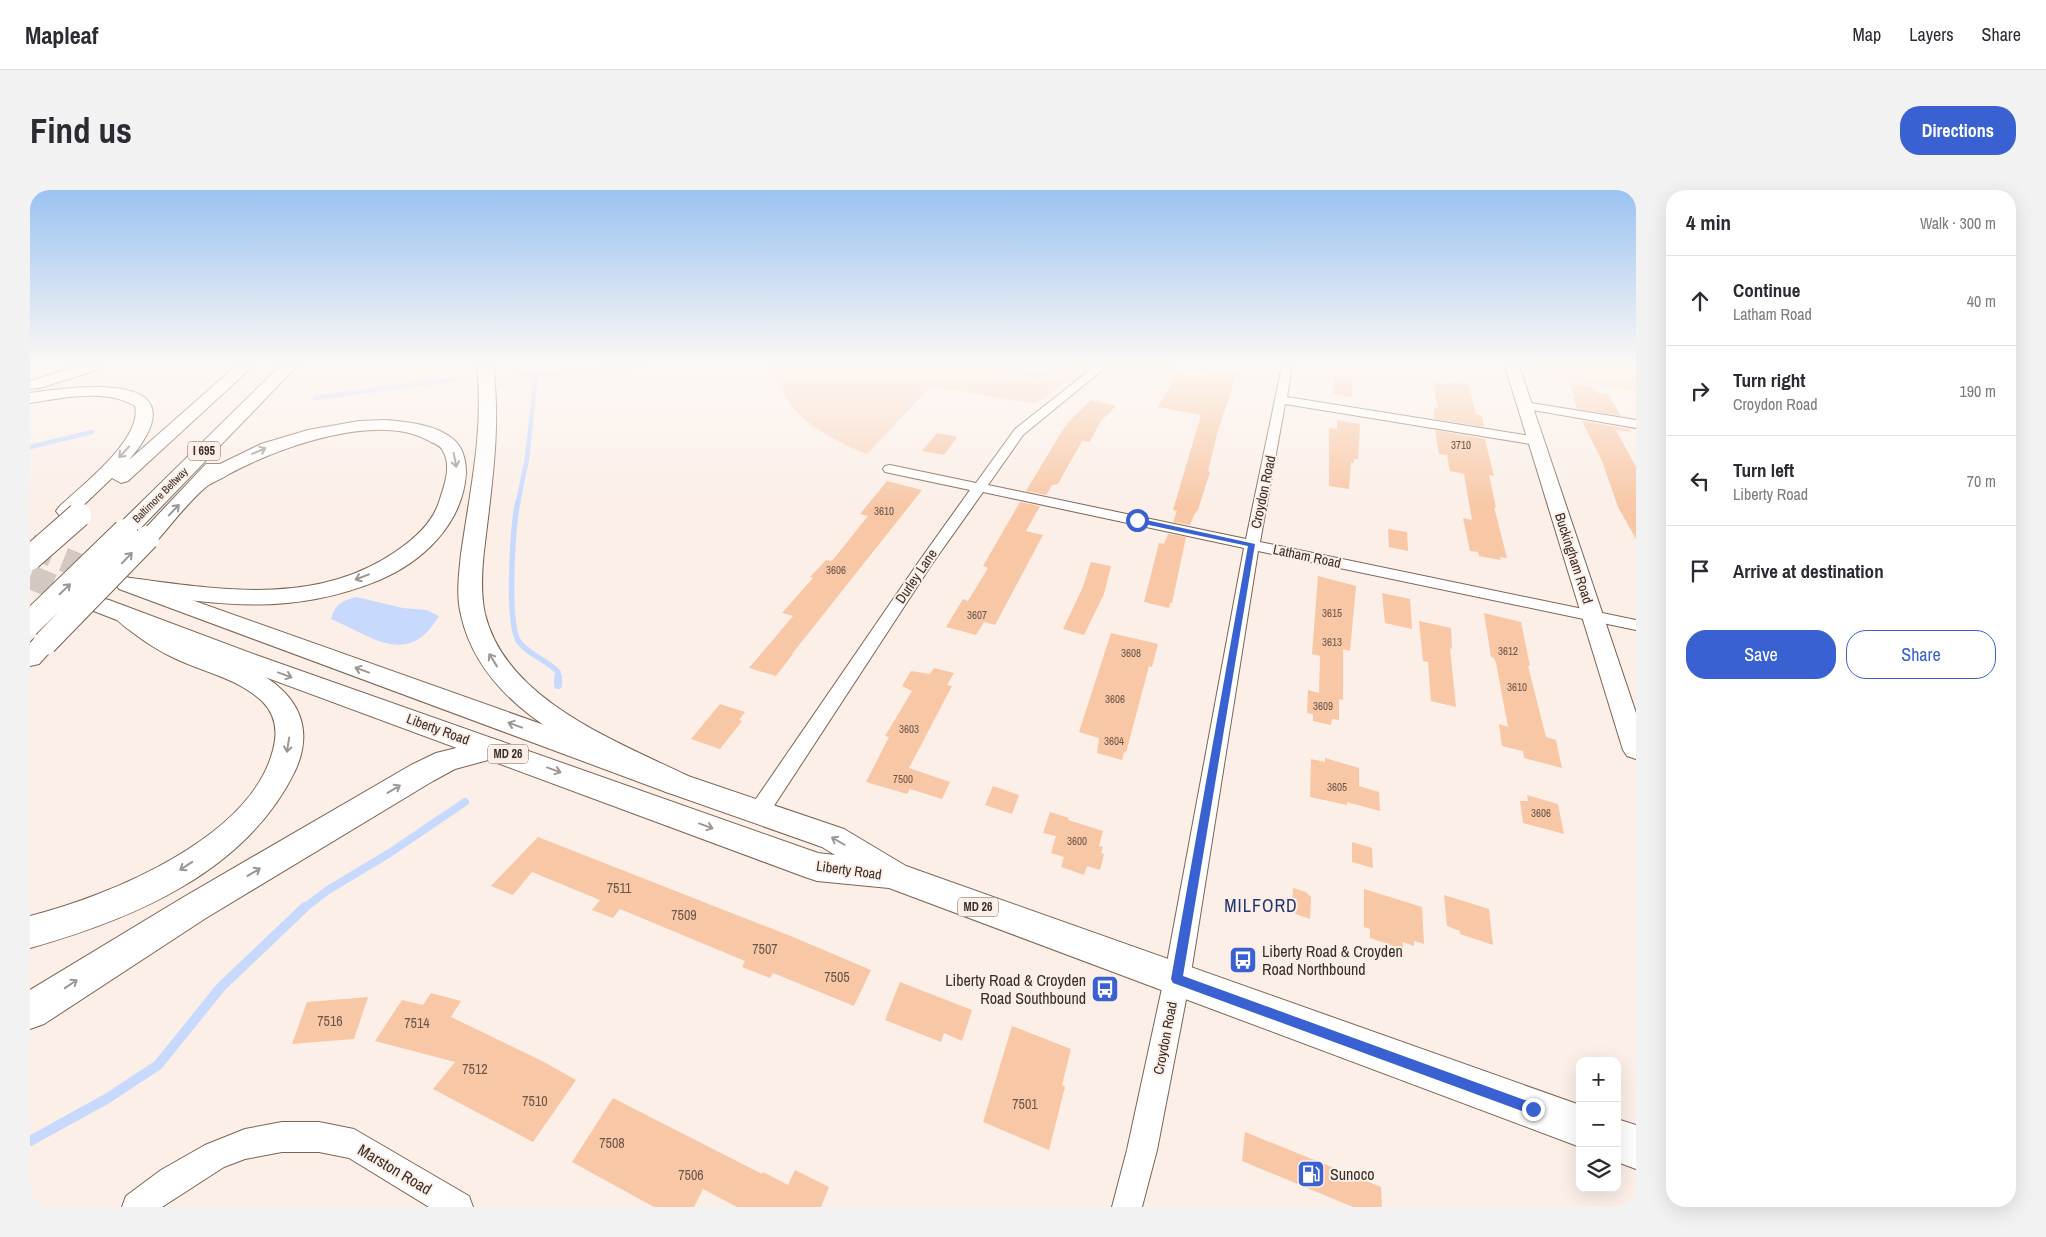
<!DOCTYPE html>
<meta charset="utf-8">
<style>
:root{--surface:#fff;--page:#f2f2f3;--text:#2b2b33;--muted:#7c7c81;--line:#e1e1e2;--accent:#3961d2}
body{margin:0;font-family:"Archivo Narrow",sans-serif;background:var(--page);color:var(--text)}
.controls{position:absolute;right:15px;bottom:15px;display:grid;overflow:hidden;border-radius:10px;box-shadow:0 5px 20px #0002}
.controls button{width:45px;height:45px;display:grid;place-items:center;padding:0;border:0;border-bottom:1px solid var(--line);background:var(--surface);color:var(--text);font:25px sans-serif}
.stop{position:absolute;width:15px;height:15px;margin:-11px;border:4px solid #3961d2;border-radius:50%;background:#fff}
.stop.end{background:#3961d2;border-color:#fff;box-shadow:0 1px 5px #0008}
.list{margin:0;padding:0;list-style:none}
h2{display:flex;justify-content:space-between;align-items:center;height:65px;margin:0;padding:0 20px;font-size:21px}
h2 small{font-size:16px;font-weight:400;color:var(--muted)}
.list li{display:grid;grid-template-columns:32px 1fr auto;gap:15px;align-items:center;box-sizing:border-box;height:90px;padding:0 20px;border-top:1px solid var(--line)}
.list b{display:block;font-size:19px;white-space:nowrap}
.list p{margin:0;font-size:16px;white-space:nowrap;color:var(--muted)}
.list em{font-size:16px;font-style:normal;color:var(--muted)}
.actions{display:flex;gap:10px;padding:15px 20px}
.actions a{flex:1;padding:11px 0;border:1px solid var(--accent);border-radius:20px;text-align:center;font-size:18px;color:var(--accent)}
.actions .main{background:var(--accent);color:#fff}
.icon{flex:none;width:28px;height:28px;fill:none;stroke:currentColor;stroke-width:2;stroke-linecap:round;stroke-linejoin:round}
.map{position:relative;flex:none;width:1606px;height:1017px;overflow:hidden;border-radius:20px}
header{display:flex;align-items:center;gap:30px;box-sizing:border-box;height:70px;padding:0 25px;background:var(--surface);border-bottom:1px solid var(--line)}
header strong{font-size:24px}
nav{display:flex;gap:28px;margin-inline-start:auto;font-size:18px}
.intro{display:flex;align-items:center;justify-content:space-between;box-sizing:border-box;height:120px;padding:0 30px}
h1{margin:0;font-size:35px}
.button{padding:12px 22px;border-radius:20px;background:var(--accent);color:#fff;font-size:18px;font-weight:700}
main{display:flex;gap:30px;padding:0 30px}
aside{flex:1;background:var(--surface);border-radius:20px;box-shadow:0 5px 20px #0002}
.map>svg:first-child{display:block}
.green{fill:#f9d6c0}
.water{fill:#c8d9fe}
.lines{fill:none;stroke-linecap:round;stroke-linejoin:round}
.stream-far3{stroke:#c8d9fe;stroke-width:4.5}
.stream-far2{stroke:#c8d9fe;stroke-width:5.5}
.stream-far1{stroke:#c8d9fe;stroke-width:8}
.stream{stroke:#c8d9fe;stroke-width:10}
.building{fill:#f8c7a6}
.primary-tunnel{stroke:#d4c9c2;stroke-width:24;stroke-dasharray:24 12;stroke-linecap:butt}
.minor-casing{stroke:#7c6454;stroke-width:2}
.tertiary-casing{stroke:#7c6454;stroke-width:2}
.primary-casing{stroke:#7c6454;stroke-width:2}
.motorway-casing{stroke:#7c6454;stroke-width:2}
.minor{fill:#fff;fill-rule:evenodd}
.tertiary{fill:#fff;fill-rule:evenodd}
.primary{fill:#fff;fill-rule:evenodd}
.motorway{fill:#fff;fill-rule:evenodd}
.motorway-bridge-casing{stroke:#7c6454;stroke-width:26;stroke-linecap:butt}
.motorway-bridge{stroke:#fff;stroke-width:24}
.oneway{stroke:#9c9794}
.route{fill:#3961d2}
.labels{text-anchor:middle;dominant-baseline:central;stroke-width:4;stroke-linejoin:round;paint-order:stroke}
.number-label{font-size:11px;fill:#6a5548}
.far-street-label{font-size:11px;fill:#3a2f28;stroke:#fbefe8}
.shield{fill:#fbefe8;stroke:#746962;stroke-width:1}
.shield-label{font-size:12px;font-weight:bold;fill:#3a2f28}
.street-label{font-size:14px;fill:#3a2f28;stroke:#fbefe8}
.near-number-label{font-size:14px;fill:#6a5548}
.near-poi-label{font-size:16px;fill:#3a2f28;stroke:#fbefe8;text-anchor:start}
.near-street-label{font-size:16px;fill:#3a2f28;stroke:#fbefe8}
.near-neighbourhood-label{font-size:18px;letter-spacing:1px;fill:#21366d;stroke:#fbefe8}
</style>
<header>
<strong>Mapleaf</strong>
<nav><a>Map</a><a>Layers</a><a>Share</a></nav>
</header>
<div class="intro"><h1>Find us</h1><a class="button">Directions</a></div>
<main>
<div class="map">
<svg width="1606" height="1017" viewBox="0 0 1606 1017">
<rect width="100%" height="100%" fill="#fbefe8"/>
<path class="green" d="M741,176H1146L1142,185L1085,184L1037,193L1004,214L901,196L837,264C795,248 753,223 741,176Z
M1499,176H1606V201L1502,186Z"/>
<path class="water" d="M957,176H1042C1020,193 982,186 957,176Z
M326,407L373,418L396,420L409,426C378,478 343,447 301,429C305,414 312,411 326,407Z"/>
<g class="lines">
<path class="stream-far3" d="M487,186L617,176
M285,208L426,189
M0,257L62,242
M488,312L497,269L506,184"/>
<path class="stream-far2" d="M488,311C483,335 476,433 489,452C499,465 517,470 528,482V489"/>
<path class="stream-far1" d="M528,487V495
M273,719L298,700L358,664L435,612"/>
<path class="stream" d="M0,951L78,908L128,875L191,797L275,717"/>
</g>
<path class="building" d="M1178,178L1207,183L1187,244L1178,281L1180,282L1168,320L1164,325L1160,335L1143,332L1147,321L1143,320L1171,225L1128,217L1140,197L1143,184L1174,188Z
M1304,185L1322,188V207L1303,204Z
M1420,192L1438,194L1446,224L1452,226L1454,237L1404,229V217L1408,218L1403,193L1416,194H1420Z
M1539,194L1564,197L1567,203L1578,204L1591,226L1547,219L1543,207L1546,208Z
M1061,210L1086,216L1070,232L1060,252L1052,251L1028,294L1022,295L1016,305L996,301L1037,233Z
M1307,230L1330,234L1328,269H1324V273L1321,272L1319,299L1299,296V238L1307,239Z
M1552,231L1599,239L1601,242L1586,240L1606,277V349L1588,317L1572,271Z
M1405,240L1455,249L1464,286L1459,285L1466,318L1464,317L1477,368L1470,367L1471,370L1454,367L1449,366L1448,362L1440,361L1433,328L1442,330L1434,284L1420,281L1417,265L1409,264Z
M907,243L927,247L914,265L892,261Z
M857,291L892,300L762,464H763L746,486L719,478L763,426L752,423L783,388L780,387L796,370L802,371L838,326L830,324Z
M990,312L1010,316L996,341L1013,345L965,435L954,432L946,445L916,437L933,409L938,411L958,378L953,376Z
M1358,339L1377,342L1378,361L1359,357Z
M1138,344L1156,347L1142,413H1140L1139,418L1114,412L1129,353L1134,354Z
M1061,372L1081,376L1074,404L1054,445L1033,439L1052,399Z
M1288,386L1326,396L1320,461L1313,459V510L1309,509V530L1302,529L1301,535L1283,531V524L1277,523L1278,500L1289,503L1290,466L1282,464Z
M1352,403L1380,409L1382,439L1355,433Z
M1454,423L1491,432L1500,476H1498L1516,547L1526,550L1532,578L1494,568L1493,561L1472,556L1469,534L1478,537L1466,473L1464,468L1461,467Z
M1389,431L1421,438L1422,459L1420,458L1426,517L1401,511L1398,472L1393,471Z
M1081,443L1128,454L1122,477L1119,476L1096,563L1094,562L1092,570L1067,563L1069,548L1049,542Z
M904,478L924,483L917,495L922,496L879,578L920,592L912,609L880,599L877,604L836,592L859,547L855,546L882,501L872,496L881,481L900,484Z
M690,514L715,522L709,530L712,531L690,559L661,549Z
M1295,568L1329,578V596L1349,602L1350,621L1317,612V615L1280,607L1281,569L1295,572Z
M963,596L989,605L982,624L955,615Z
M1497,605L1528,614L1534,644L1493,633L1490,611H1498Z
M1020,622L1039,628L1038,630L1073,641L1069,656L1073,657L1071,663L1074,664L1070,680L1057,676L1054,685L1031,677L1034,667L1021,663L1026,646L1013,643Z
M508,647L763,747L841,780L824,816L743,783L740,788L712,777L715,771L590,719L583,728L562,720L570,710L502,682L483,705L461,696Z
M1322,652L1342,658L1343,678L1322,672Z
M1263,698L1276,702L1281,707L1280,729L1266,724L1262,719Z
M1334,699L1392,717L1394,754L1384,751V756L1373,752V759L1340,748V739L1334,737Z
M1414,705L1459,719L1463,755L1430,744V741L1417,736Z
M870,792L942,820L932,851L914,843L911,852L855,830Z
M401,803L431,811L421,827L514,872L546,890L503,952L403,899L425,872L345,851L372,810L393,815Z
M338,807L324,849L262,854L277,812Z
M982,836L1041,859L1032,895L1035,897L1019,960L953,932Z
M583,908L732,984L733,982L758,995L765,980L799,997L791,1017H707L673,999L664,1017H624L542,972Z
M1215,942L1351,997L1352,1017H1323L1212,971Z"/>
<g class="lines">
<path class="primary-tunnel" d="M0,356L78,387
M0,387L57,410"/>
<g class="minor-casing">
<path id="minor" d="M1065,176H1077L993,245L958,295L1216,349L1252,176H1262L1257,207L1507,247L1513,251L1507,255L1255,214L1230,352L1606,430V440L1228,361L1160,789L1127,960L1112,1017H1082L1097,960L1134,789L1214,358L953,302L902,374L736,628L728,630L720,628L717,622L890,370L940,300L855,282L853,279L855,276L860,275L946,293L985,239Z
M1495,212L1606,230V238L1491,218L1489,216Z
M252,932H289L324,939L439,1006L443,1017H399L319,968L289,962H252L215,969L194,977L132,1017H92L96,1006L131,980L175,955L215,939Z"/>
</g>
<g class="tertiary-casing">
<path id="tertiary" d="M1475,176H1489L1606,523V569L1597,566L1593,560Z"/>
</g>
<g class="primary-casing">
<path id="primary" d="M97,387L658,586L814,639L876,676L1550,915V957L859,698L787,691L775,687L208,477L61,420L58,415L61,410L70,408L79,410L226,465L788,663L805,665L792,657L636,602L89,399L85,394L89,389Z
M1587,929L1606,935V979L1587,972Z"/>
</g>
<g class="motorway-casing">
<path id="motorway" d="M48,176H72L70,179L10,198L0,199V191Z
M206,176H223L98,291L91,293L82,288L43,325L36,327L29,325L26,321L29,317C51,296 113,249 105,216C77,198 31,208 0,213V203C53,195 174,181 99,270Z
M250,176H267L103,346L95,347L87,346L84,341L87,336Z
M447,176H463C471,236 462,293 455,353C452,376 450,401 455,424C476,510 586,551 658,586L662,594L658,602L647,605L636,602C558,562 452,520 431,425C426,405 429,384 431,364C440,301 454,241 447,176Z
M355,230C378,232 404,234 423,249C433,257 436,271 436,283C433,334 392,373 347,391C260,426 190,415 101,402L93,400L89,395L93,390L101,388C190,400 286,416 365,362C383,350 402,334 409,312C414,297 422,276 413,261C411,256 406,254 401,252C349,220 248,258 199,284C192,289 182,292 176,297C157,313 141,335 125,353L117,355L109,353L106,348L176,274H190L231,254L278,240L329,231Z
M95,418C115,422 141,447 163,457C193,470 227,476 251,499C276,522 279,551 265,581C216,682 103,729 0,758V726C79,706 221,648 243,560C248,542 246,525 232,511C207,488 173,482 144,468C129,461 115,452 102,442C95,437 88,432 83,425L86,420Z
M15,445L24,447L28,453L9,474L0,476V453L6,447Z
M463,549L473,552L478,559L473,566L425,579L403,591L176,728L14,834L0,839V800L152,708L381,575L406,563Z"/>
</g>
<use href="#minor" class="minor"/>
<use href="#tertiary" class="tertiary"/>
<use href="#primary" class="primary"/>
<use href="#motorway" class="motorway"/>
<g class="motorway-bridge-casing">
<path id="motorway-bridge" d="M0,368L49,325
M0,433L95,341
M15,453L117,348"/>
</g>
<use href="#motorway-bridge" class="motorway-bridge"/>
</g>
<defs><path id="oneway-shaft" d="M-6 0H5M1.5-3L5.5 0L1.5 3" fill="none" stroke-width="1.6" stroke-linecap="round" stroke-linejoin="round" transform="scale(1.25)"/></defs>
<g class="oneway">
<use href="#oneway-shaft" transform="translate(229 261) rotate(-23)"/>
<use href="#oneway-shaft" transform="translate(94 262) rotate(133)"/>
<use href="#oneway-shaft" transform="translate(425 270) rotate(79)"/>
<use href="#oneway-shaft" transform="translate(144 320) rotate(-46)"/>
<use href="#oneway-shaft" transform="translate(97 368) rotate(-46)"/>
<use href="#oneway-shaft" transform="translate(332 387) rotate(159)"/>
<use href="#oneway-shaft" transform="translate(35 399) rotate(-44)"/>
<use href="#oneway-shaft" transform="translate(463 470) rotate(-122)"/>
<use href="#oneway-shaft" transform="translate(332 480) rotate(-160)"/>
<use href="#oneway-shaft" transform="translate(255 485) rotate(20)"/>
<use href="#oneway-shaft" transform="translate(485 535) rotate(-160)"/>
<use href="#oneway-shaft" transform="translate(258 555) rotate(99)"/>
<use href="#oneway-shaft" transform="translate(524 580) rotate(20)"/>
<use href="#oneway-shaft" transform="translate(364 599) rotate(-31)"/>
<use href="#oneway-shaft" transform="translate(676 636) rotate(20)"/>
<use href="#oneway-shaft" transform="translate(808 651) rotate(-150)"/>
<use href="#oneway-shaft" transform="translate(156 676) rotate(147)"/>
<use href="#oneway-shaft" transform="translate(224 682) rotate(-31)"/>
<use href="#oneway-shaft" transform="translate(41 794) rotate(-34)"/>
</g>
<linearGradient id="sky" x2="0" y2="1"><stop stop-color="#9bc3f1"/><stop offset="0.55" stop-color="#fdf8f5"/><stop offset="1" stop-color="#fdf8f5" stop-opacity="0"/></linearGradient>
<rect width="1606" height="318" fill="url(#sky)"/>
<path class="route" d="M1107,328L1225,354L1153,786L1503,913L1507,915L1509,919L1507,923L1503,925L1143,793L1141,789L1218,356L1105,332Z"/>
<defs>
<g id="bus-square" transform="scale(1.4375)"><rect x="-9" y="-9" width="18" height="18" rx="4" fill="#3961d2" stroke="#fbefe8"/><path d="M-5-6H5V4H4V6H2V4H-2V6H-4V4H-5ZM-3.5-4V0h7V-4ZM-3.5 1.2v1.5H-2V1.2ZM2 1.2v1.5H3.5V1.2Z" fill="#fff"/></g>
<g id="fuel-square" transform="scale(1.4375)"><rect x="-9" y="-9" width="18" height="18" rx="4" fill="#3961d2" stroke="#fbefe8"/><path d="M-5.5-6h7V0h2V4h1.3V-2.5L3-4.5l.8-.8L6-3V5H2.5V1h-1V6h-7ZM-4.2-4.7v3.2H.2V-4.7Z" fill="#fff"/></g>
</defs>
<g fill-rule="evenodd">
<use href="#bus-square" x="1213" y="770"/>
<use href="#bus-square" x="1075" y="799"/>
<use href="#fuel-square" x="1281" y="984"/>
</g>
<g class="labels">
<g class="number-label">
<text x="1431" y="255">3710</text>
<text x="854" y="321">3610</text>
<text x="806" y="380">3606</text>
<text x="1302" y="423">3615</text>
<text x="947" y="425">3607</text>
<text x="1302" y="452">3613</text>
<text x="1478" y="461">3612</text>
<text x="1101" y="463">3608</text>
<text x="1487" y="497">3610</text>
<text x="1085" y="509">3606</text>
<text x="1293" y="516">3609</text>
<text x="879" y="539">3603</text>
<text x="1084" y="551">3604</text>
<text x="873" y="589">7500</text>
<text x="1307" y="597">3605</text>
<text x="1511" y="623">3606</text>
<text x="1047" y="651">3600</text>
</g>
<g class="far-street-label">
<text transform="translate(130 305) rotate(-45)">Baltimore Beltway</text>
</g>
<g class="shield">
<rect x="158" y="251.5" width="32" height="19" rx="4"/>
<rect x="458" y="554.5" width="40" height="19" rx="4"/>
<rect x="928" y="707.5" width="40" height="19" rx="4"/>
</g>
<g class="shield-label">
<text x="174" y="261">I 695</text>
<text x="478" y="564">MD 26</text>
<text x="948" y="717">MD 26</text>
</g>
<g class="street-label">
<text transform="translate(1233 302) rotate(-78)">Croydon Road</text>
<text transform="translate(1277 366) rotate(12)">Latham Road</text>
<text transform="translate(1544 368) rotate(72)">Buckingham Road</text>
<text transform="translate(886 386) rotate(-56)">Durley Lane</text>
<text transform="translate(408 539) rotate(20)">Liberty Road</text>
<text transform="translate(819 680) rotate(8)">Liberty Road</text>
<text transform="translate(1135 848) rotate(-79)">Croydon Road</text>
</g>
<g class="near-number-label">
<text x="589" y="698">7511</text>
<text x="654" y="725">7509</text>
<text x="735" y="759">7507</text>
<text x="807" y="787">7505</text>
<text x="300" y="831">7516</text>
<text x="387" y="833">7514</text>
<text x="445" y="879">7512</text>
<text x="505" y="911">7510</text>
<text x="995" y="914">7501</text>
<text x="582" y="953">7508</text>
<text x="661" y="985">7506</text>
</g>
<g class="near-poi-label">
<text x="1232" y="761">Liberty Road &amp; Croyden<tspan x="1232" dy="18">Road Northbound</tspan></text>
<text x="1056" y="790" text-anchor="end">Liberty Road &amp; Croyden<tspan x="1056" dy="18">Road Southbound</tspan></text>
<text x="1300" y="984">Sunoco</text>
</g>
<g class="near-street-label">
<text transform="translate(365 979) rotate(31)">Marston Road</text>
</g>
<g class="near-neighbourhood-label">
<text x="1231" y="715">MILFORD</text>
</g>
</g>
</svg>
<div class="controls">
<button>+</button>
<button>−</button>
<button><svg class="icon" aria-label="layers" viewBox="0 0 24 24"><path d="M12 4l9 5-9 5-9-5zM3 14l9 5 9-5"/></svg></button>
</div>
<div class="stop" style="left:1107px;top:330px"></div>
<div class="stop end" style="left:1503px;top:919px"></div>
</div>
<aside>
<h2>4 min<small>Walk · 300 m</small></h2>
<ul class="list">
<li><svg class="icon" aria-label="ahead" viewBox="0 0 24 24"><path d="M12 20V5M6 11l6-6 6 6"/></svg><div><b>Continue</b><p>Latham Road</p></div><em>40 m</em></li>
<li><svg class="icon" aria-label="right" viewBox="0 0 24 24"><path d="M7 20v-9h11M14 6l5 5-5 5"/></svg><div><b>Turn right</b><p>Croydon Road</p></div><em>190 m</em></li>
<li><svg class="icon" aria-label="left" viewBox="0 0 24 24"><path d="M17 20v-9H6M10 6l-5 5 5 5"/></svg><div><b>Turn left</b><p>Liberty Road</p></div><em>70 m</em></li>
<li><svg class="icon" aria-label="arrive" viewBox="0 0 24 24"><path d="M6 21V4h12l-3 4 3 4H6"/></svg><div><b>Arrive at destination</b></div></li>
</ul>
<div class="actions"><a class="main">Save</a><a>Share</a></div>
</aside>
</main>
